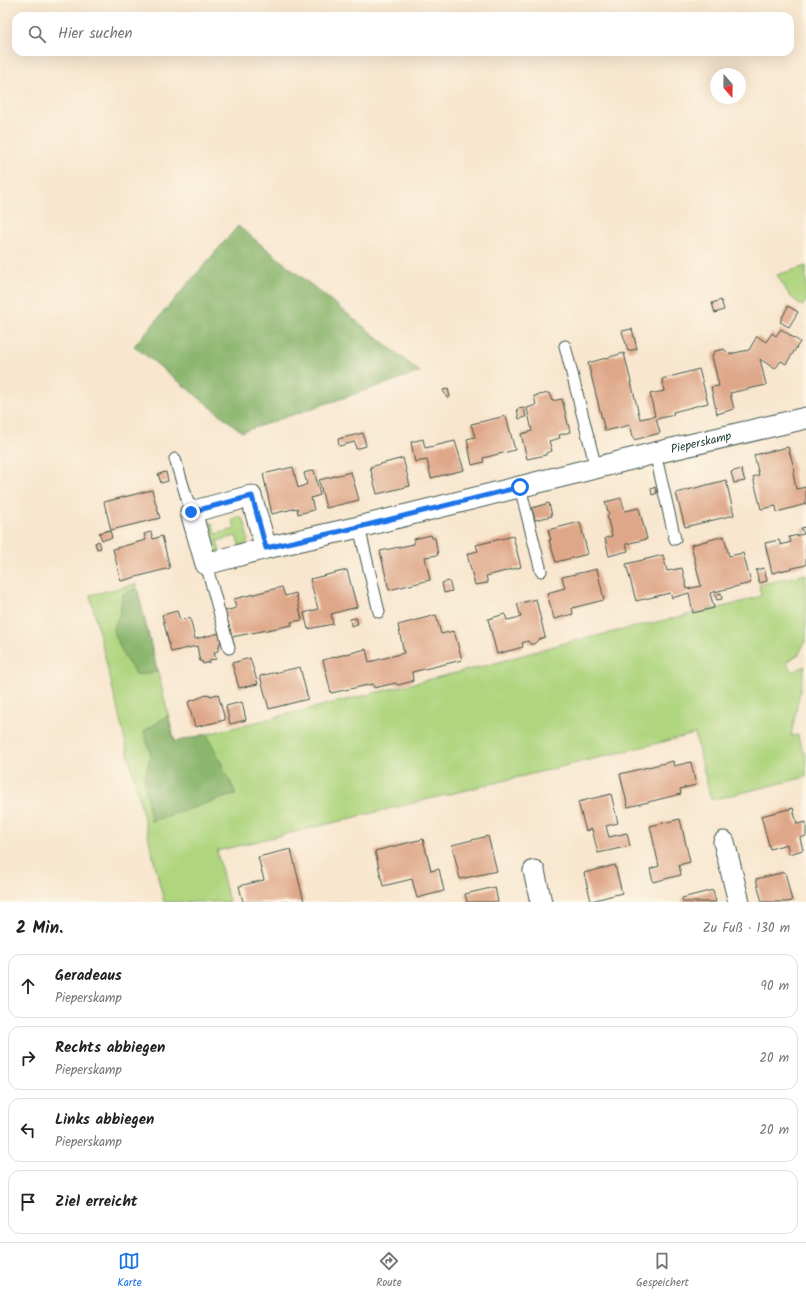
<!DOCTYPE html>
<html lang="de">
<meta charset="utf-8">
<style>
:root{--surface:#fff;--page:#f6f6f6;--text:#222;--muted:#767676;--line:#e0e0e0;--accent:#1a73e8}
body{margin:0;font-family:Kalam,sans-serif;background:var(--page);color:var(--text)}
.compass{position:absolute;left:710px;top:68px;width:36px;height:36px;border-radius:50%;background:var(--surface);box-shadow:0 4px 16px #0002;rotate:160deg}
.stop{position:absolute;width:12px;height:12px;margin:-9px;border:3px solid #1a73e8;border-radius:50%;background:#fff}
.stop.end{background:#1a73e8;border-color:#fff;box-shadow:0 1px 4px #0008}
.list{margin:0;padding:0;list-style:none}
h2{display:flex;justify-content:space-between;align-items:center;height:52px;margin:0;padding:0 16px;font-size:17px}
h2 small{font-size:13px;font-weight:400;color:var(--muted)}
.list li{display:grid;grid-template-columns:26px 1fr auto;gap:12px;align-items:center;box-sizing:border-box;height:64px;margin:0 8px 8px;padding:0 8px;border:1px solid var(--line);border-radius:12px}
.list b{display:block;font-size:15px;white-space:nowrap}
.list p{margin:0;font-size:13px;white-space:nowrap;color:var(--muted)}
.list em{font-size:13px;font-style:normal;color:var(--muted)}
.icon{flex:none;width:22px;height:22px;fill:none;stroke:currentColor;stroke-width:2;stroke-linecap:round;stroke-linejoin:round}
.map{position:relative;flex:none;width:806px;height:902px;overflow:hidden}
.search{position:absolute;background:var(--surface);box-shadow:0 4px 16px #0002;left:12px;right:12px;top:12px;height:44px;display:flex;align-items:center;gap:10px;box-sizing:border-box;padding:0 14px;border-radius:12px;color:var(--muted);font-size:15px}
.sheet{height:340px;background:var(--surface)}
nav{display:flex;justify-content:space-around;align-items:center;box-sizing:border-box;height:56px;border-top:1px solid var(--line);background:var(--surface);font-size:11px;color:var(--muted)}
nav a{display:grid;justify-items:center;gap:2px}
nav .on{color:var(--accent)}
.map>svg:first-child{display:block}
.green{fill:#afd57f;stroke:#67895a}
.forest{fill:#8bb66e;stroke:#557a51}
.building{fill:#dfa789}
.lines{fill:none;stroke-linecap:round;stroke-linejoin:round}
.service-casing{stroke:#40564b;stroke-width:13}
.minor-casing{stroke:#40564b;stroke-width:23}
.service{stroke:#fff;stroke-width:11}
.minor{stroke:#fff;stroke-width:21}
.route{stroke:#1a73e8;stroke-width:5}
.labels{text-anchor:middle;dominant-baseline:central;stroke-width:3;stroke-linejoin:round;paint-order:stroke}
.street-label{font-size:12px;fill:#1f3d34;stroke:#fcf5e5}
</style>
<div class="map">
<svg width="806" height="902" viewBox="0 0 806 902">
<rect width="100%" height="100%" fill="#fcf5e5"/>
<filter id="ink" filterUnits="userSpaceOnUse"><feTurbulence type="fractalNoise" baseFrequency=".025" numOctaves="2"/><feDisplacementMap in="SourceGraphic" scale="8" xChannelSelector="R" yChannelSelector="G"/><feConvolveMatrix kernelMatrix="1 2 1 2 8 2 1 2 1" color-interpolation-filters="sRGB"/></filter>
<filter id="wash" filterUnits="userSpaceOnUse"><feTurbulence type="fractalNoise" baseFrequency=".012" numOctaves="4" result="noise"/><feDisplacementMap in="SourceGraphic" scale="16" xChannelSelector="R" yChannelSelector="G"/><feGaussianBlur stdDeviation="0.9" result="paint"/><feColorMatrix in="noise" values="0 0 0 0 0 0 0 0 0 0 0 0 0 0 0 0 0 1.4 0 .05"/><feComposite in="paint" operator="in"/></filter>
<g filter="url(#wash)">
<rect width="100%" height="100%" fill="#f8e6ce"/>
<path class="green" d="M806,266V302L802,306L790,296L777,275Z
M236,517H241L245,523L248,541L244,546L240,547L236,536L217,541L220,551L210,552L204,527L208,523H212L216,534L235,529L232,519Z
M806,574V639L799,654L786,662L792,672L805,666L791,736L798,735L801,747L806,755V777L711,800L695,734L217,851L229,902H164L90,595L136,584L175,742L492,664L561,644L731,605L761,596L759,585Z"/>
<path class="forest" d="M238,226L420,372L242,432L134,346Z
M137,588L157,672L137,675L126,660L113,630L120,613L122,595Z
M168,715L174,742L207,734L236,794L151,821L144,777L151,755L144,732Z"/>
<g id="blocks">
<path class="building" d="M721,300L724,310L715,313L712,303Z
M788,306L798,312L789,327L780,322Z
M632,329L637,349L628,351L622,331Z
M781,329L800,342L786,364L781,361L775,369L760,359L766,385L730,393L734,409L717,414L711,387L719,386L712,356L715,351L724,349L729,354L749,350L757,336L766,342L772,333L776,336Z
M624,353L640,419L655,416L650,394L664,391L662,379L699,369L708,403L673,412L674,415L656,419L660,433L634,440L630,425L605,431L588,363Z
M448,389L450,397L447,398L443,390Z
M549,393L552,401L562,399L570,432L559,435L560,438L549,441L552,451L546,453V455L527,459L521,434L532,431L527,408L536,405L534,396Z
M524,408L526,417L519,419L517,409Z
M506,416L515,450L483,458L484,462L472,465L467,439L475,437L471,424Z
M363,433L366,446L356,449L355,442L339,446L338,439Z
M423,439L425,448L455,441L464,470L431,478L427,460L415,462L411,442Z
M788,447L795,471L793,472L796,489L806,487V504L777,512L776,506L761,509L753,477L759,475L754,455Z
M403,458L410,486L377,494L370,467Z
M293,467L298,488L307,484L304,473L314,470L320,495L311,498L314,510L298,514L297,508L272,514L263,474Z
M741,469L745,481L734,483L731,472Z
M166,472L168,481L161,483L158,474Z
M351,472L359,500L326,508L319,480Z
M726,480L734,515L685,527L676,493Z
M655,487L657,493L652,495L651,489Z
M152,490L160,518L111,530L104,502Z
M621,498L625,511L639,508L647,539L626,544L628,551L609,556L605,538L612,536L607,516L609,515L605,502Z
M549,503L552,516L535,520L532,508Z
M580,522L588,554L556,562L549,540H551L548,530Z
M806,527V565L772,573L765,543L779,540L781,545L791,542L789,537L804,534L801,528Z
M110,530L112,538L102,540L99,533Z
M151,532L153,539L162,536L170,568L121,581L113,549L146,540L144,534Z
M431,535L432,538H435L438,555L425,557L430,580L389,590L380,551L414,544V539Z
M513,536L521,567L486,576L488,583L475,585L467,554L478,551L476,545Z
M724,536L729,556L743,553L751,583L710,593L714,608L693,613L689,593L672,598L670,593L636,601L626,564L663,555L667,571L682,568L687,589L701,586L691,545Z
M99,541L101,548L97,549L95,543Z
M764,568L767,581L759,583L756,570Z
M597,569L604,600L572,608L573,614L554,619L547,593L565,588L562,577Z
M347,570L357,607L331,614L333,624L308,629L304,613L318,609L310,579Z
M449,581L452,591L444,593L442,583Z
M282,587L285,596L296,593L302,620L291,622L292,625L232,637L225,611L236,608L234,599Z
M721,593L722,599L717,600L715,595Z
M536,599L545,637L539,639L534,644H530L528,641L522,643L523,647L497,654L488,619L505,614L507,620L521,617L517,604Z
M177,611L180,620L190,618L195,639L220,633L222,636L218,651L214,652L216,659L210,660V662L203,664L202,661L200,662L197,646L171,652L162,615Z
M436,615L441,634L454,631L462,660L412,672L413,681L398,685L396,683L374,688L373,684L331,693L323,660L366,649L369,662L404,653L398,625Z
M356,618L358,624L351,626L350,619Z
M250,658L258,684L239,688L232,663Z
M300,667L308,699L269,709L260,676Z
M209,694L210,696L218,694L225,720L195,727L188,702Z
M242,702L246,720L230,724L226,706Z
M673,761L674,766L691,762L696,785L680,789L681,794L628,807L620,774Z
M611,794L618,823L606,826L609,837L627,833L630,846L598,853L592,829L586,831L578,802Z
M793,808L797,824L806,822V836L800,838L803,850L789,854L787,844L770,849L761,816Z
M680,819L690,862L679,865L681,875L653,882L650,869L659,866L650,826Z
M488,836L497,871L460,879L452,845Z
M423,839L431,871L439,869L444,891L417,898L412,879L383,886L375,851Z
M291,849L304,902H243L239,886L264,880L258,857Z
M615,865L622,893L591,901L584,873Z
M785,872L792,901L787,902H762L756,879Z
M495,887L498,902H467L465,894Z
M713,890L716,902H683L682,898Z"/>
</g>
</g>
<g filter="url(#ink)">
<use href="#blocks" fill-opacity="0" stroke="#40564b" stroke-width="1"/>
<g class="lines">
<g class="service-casing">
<path id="service" d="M565,346L596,468
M655,453L675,539
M175,459L191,512
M520,487L541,571
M359,527L379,612
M206,564L229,648"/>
</g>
<g class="minor-casing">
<g id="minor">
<path id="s1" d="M266,548L251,496L191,512L206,564L266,548L359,527L655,453L806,418"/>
<path d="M724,842L739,902"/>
<path d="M534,871L541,902"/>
</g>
</g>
<use href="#service" class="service"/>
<use href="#minor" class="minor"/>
</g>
</g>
<g class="lines" filter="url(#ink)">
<path class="route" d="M191,512L252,496L266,548L359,527L520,487"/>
</g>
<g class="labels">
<g class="street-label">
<text stroke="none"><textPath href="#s1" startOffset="680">Pieperskamp</textPath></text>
</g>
</g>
</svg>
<svg class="compass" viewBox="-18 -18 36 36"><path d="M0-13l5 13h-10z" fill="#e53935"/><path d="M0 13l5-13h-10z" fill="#767676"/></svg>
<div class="stop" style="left:520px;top:487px"></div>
<div class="stop end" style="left:191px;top:512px"></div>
<div class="search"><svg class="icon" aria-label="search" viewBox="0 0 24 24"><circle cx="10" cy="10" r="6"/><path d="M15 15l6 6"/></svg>Hier suchen</div>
</div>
<section class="sheet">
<h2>2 Min.<small>Zu Fuß · 130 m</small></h2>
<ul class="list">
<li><svg class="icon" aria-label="ahead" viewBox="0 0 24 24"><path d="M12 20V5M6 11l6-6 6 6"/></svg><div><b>Geradeaus</b><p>Pieperskamp</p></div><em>90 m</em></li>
<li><svg class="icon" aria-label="right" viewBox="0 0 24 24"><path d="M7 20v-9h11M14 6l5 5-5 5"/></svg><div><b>Rechts abbiegen</b><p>Pieperskamp</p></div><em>20 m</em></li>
<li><svg class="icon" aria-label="left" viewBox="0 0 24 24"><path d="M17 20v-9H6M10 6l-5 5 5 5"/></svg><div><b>Links abbiegen</b><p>Pieperskamp</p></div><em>20 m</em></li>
<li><svg class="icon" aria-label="arrive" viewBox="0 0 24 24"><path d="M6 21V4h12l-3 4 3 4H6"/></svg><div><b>Ziel erreicht</b></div></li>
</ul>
</section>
<nav>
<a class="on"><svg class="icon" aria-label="map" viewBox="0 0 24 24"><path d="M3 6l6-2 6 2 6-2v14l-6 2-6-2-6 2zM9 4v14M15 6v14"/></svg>Karte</a>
<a><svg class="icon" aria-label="directions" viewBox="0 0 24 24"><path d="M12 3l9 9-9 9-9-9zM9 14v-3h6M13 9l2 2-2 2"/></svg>Route</a>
<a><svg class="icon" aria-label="saved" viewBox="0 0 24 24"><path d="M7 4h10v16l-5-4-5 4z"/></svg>Gespeichert</a>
</nav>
